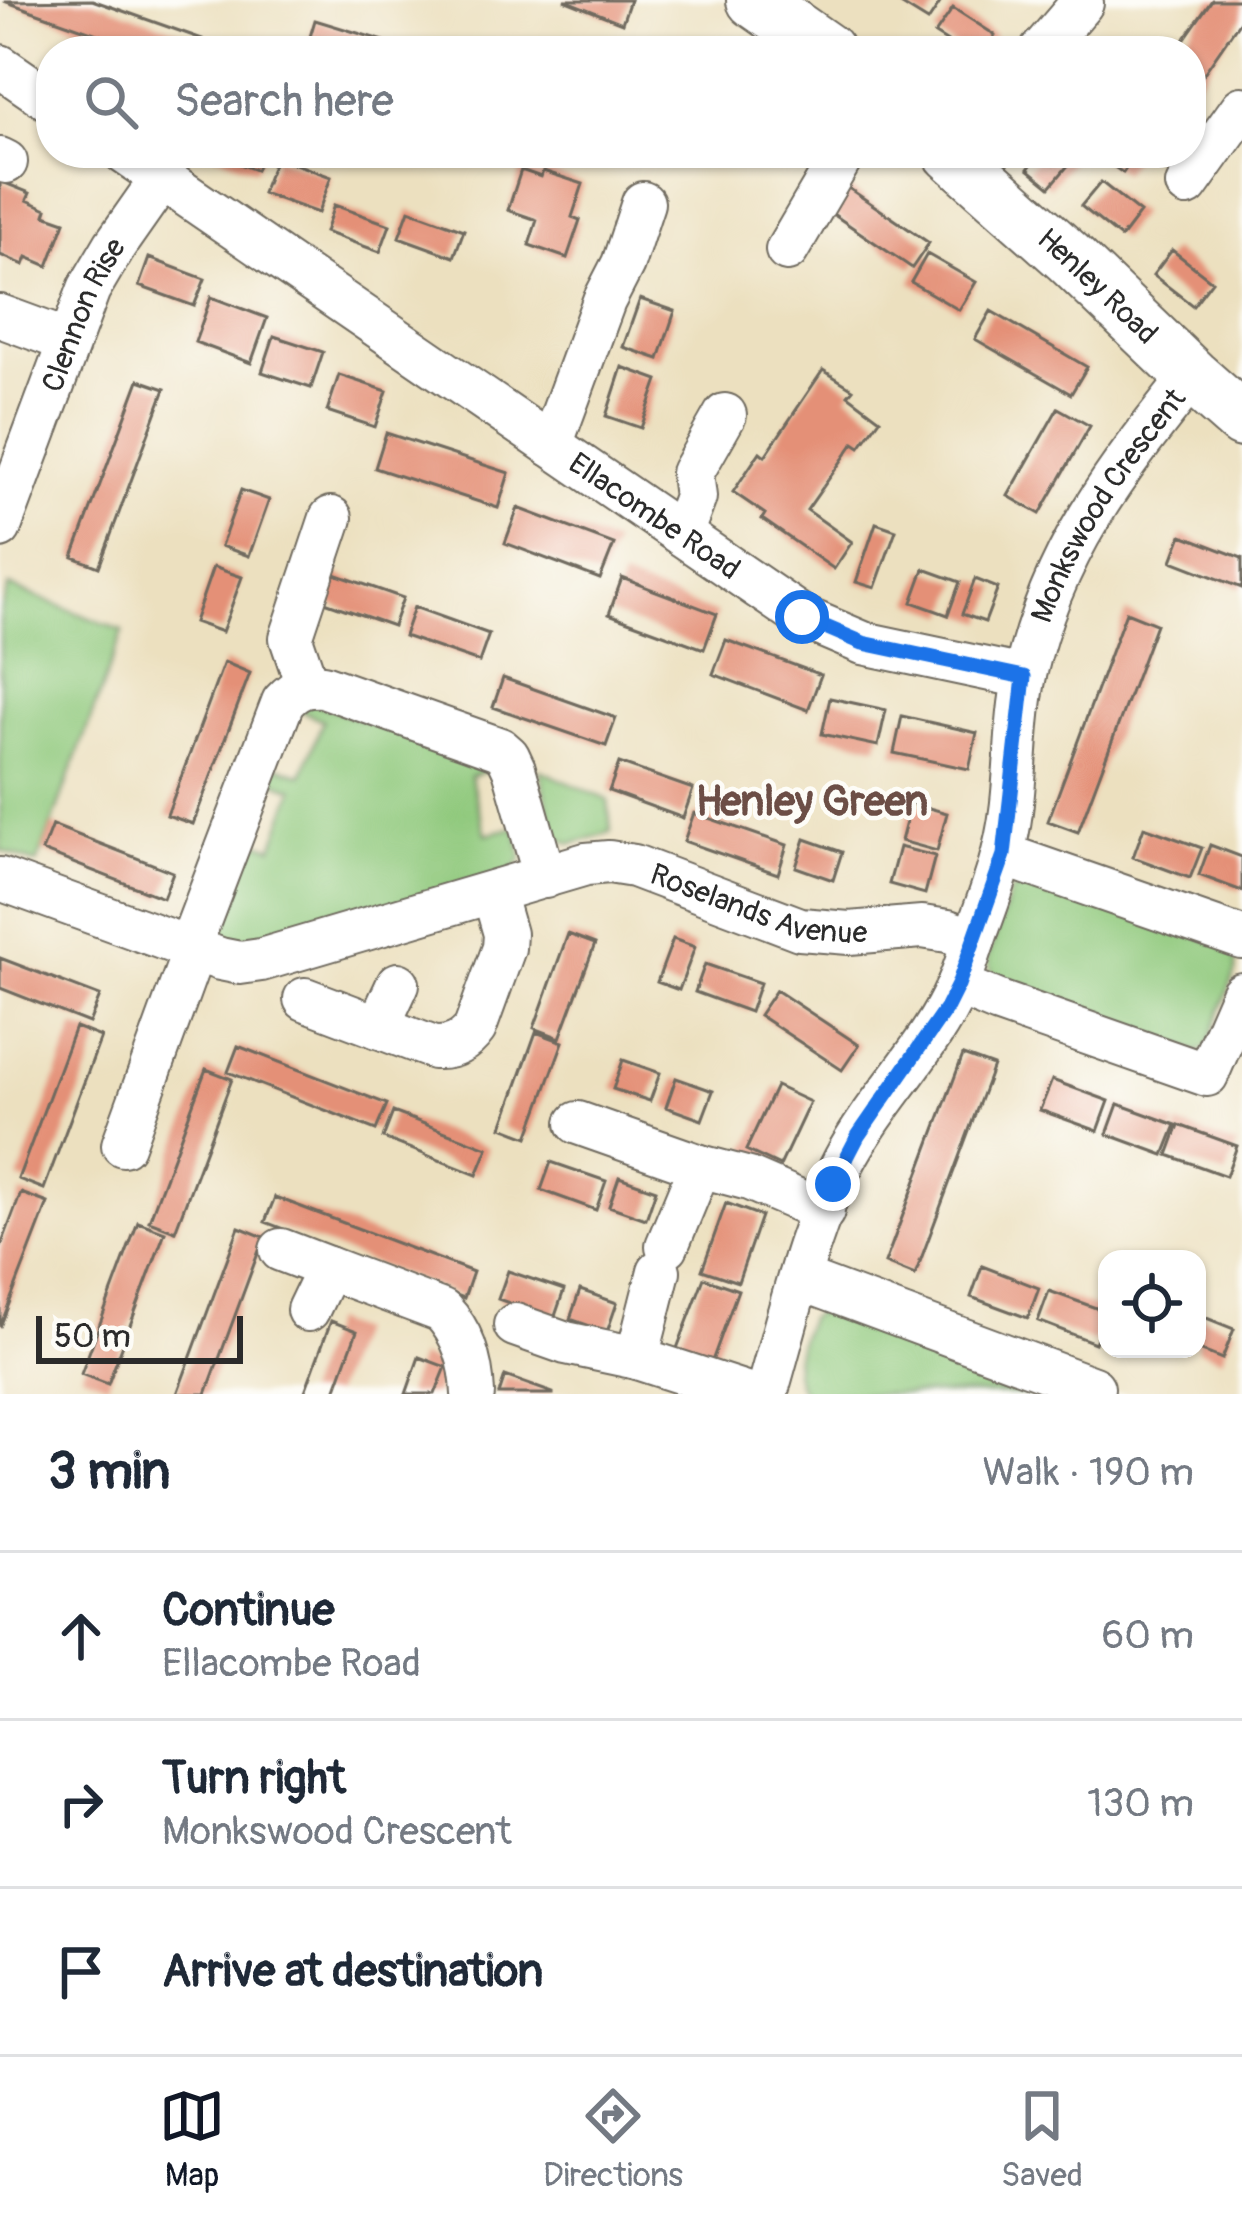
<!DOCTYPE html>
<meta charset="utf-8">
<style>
:root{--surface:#fff;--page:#f2f2f3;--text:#1f2937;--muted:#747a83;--line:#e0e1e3;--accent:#111827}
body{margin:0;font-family:Pangolin,sans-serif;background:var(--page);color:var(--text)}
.controls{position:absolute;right:36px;bottom:36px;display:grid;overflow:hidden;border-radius:24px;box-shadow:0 3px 9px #0004}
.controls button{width:108px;height:108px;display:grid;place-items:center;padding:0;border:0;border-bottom:3px solid var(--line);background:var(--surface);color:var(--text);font:60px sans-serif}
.scale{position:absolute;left:36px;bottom:30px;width:207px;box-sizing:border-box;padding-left:12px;border:6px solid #2b2b2b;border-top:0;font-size:33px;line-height:42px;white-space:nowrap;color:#2b2b2b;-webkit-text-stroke:9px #fdfcf7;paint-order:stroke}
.stop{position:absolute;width:36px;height:36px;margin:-27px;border:9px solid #1a73e8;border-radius:50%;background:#fff}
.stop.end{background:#1a73e8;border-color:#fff;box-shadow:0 3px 12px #0008}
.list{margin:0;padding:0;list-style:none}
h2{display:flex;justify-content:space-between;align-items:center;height:156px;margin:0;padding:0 48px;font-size:51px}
h2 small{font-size:39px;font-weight:400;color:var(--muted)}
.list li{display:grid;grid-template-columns:78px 1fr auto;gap:36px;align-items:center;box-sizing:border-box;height:168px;padding:0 48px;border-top:3px solid var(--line)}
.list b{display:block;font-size:45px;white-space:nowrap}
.list p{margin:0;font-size:39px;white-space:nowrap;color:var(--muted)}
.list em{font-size:39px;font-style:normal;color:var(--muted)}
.icon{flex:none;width:66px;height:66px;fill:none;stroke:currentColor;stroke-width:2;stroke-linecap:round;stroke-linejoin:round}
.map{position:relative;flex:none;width:1242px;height:1394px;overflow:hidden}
.search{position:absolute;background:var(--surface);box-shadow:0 3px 9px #0004;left:36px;right:36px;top:36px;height:132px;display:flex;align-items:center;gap:30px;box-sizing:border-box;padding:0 42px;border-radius:48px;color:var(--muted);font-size:45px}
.sheet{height:660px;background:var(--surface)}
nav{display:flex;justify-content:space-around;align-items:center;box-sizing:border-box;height:168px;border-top:3px solid var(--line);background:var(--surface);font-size:33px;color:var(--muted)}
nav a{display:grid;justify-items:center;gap:6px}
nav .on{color:var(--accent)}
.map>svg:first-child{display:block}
.green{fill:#90c97d;stroke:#5e7a54;stroke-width:3}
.building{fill:#e49077}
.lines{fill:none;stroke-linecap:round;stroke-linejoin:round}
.minor-casing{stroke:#6f6a5f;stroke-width:46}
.major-casing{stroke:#6f6a5f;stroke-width:58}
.minor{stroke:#fff;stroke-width:42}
.major{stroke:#fff;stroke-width:54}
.route{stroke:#1a73e8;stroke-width:15}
.labels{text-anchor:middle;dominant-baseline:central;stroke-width:9;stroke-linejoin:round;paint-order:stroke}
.street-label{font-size:30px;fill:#2b2b2b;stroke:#fdfcf7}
.district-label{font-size:42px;font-weight:bold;fill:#6c4e46;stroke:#fdfcf7}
</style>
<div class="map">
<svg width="1242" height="1394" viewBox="0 0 1242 1394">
<rect width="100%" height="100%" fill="#fdfcf7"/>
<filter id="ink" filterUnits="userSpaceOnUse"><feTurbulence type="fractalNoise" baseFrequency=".00833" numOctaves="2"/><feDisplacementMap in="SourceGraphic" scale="24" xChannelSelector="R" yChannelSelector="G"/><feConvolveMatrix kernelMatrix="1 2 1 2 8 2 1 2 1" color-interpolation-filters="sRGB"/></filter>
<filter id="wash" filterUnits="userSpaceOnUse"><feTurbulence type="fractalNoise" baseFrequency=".004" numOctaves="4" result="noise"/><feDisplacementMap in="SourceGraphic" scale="48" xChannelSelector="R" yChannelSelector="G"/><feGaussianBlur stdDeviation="2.7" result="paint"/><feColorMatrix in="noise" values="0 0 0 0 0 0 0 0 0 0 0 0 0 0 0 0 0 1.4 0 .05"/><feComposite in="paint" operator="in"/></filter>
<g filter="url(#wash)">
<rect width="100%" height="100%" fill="#ece0bf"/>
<path class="green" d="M9,586L123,631L37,864L0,850V612Z
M298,698L500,767L470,776L486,834L516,827L522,859L510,873L243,949L212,936L244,837L273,847L294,789L265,778L271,764L302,775L323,720L292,707Z
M540,770L608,800L611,832L572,844L555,836Z
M1038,883L1228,946L1236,959V971L1206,1048L1197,1052L998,981L989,967L988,958L1011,891Z
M840,1307L1068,1394H804C786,1367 798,1346 808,1318L819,1311Z"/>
<g id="blocks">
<path class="building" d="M92,0L202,39L197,51H145L4,1Z
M564,0H630L622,23Z
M894,0H942L928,21Z
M1212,0H1242V18L1191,92V51H1176Z
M953,8L995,35L985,51H962L935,34Z
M315,20L414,50V51L306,50Z
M211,153H263L256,170Z
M1040,153L1053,164L1061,154L1071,162L1050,187L1028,169Z
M1094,153H1137L1123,173Z
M276,157L331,177L318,213L262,193Z
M521,170L541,177L543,171L583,184L572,217L580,220L567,258L529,245L537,220L508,210Z
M0,181L30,193L27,200L47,209L45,215L65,222L48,266L27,257L24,265L0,255Z
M1101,182L1140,213L1121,238L1081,206Z
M844,185L929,243L912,268L827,210Z
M334,205L390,225L380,252L325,232Z
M409,210L464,230L454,257L399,237Z
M1172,250L1212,281L1193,306L1153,275Z
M927,254L976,282L959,310L911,282Z
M149,258L205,279L194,306L139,286Z
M211,297L267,318L251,363L195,342Z
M640,299L675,311L659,359L623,347Z
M991,311L1087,367L1071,394L975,339Z
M274,336L323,352L311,388L262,372Z
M622,367L658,380L641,428L606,416Z
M823,370L853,389L848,395L880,419L860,447L854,443L807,510L852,542L834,569L762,519L765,514L733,492L760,452L765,456Z
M339,375L387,391L375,427L327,411Z
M139,380L165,389L99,567L73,557Z
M1058,408L1090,426L1040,514L1008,496Z
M386,433L509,473L498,508L375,468Z
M241,490L269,500L249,556L221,546Z
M518,508L614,544L600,579L505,543Z
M876,523L896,530L875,588L856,582Z
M1182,535L1242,558V588L1172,561Z
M213,567L242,577L222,632L194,622Z
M924,569L960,582L948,615L912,602Z
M329,572L403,598L393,626L319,600Z
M622,578L717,614L704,649L609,614Z
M975,579L998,588L985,622L962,614Z
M414,607L489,634L479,662L404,636Z
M1126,612L1156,624L1078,832L1048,821Z
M726,640L821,675L808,710L713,674Z
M224,662L250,673L193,824L167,815Z
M503,678L616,718L606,746L493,707Z
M830,698L886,710L878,746L822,734Z
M902,716L977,733L969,769L894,753Z
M619,763L693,789L683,818L609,791Z
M911,803L947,813L937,851L901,841Z
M694,813L787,845L778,874L684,841Z
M52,825L173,872L163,898L42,851Z
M1144,827L1202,848L1190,878L1133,857Z
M805,839L842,852L833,880L796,867Z
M1210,845L1242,857V891L1199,875Z
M899,847L935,856L925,894L889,884Z
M568,934L595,944L560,1038L534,1028Z
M673,939L695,947L679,990L657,982Z
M0,958L100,996L89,1023L0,988Z
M705,964L760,983L750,1012L695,992Z
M776,990L859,1045L842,1070L759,1015Z
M75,1027L101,1037L44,1189L18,1179Z
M536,1032L563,1042L528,1137L502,1127Z
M238,1046L387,1104L376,1130L228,1072Z
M963,1055L993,1066L915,1275L885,1263Z
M623,1060L660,1073L650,1101L613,1089Z
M206,1069L232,1079L175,1231L149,1221Z
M676,1078L713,1091L702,1120L666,1107Z
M1052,1080L1109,1101L1098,1131L1040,1110Z
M776,1086L810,1102L780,1166L746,1150Z
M1118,1104L1176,1125L1164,1155L1107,1134Z
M393,1112L488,1148L477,1175L383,1138Z
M1179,1125L1237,1146L1226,1176L1168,1155Z
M551,1162L606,1181L596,1210L541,1190Z
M619,1177L656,1190L646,1219L609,1206Z
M21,1193L48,1203L0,1327V1249Z
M275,1197L473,1272L464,1298L265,1222Z
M726,1203L761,1216L738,1282L702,1270Z
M138,1222L165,1232L108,1384L81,1374Z
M239,1227L264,1237L206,1394H177Z
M982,1266L1039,1288L1028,1318L971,1297Z
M508,1271L564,1290L554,1319L498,1299Z
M704,1278L738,1290L711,1364L676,1351Z
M580,1290L617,1303L607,1332L570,1319Z
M1049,1291L1107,1312L1095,1343L1038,1321Z
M1199,1315L1234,1329L1222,1359L1197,1349Z
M331,1321L357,1331L347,1358L334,1394H304Z
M419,1357L446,1367L435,1394H406Z
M505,1376L553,1393V1394H499Z"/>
</g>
</g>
<g filter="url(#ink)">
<use href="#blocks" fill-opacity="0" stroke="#6f6a5f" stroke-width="3"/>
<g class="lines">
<g class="minor-casing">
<g id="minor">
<path d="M1041,51L1082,3L1078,0"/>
<path d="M0,66L51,101"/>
<path id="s1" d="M125,153L802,617L863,643L1024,677"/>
<path d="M0,159L6,162"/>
<path d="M1187,185L1242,108"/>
<path d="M787,250L844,153"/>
<path d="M0,316L68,341"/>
<path d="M551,445L604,301L623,264L643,203"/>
<path id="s2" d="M0,527L89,289L115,245L162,178"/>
<path d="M681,534L695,497L692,473L725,415"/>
<path d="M307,685L291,638L331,518"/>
<path d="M1004,855L1242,938"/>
<path id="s3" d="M0,879L220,959L240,963L261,960L586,864L609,862L634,866L800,929L849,933L922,927L948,931L974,940"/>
<path d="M189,948L283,702C296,688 304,685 323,686L500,749L508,756L514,769L545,877"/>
<path d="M958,985L999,1002L1207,1075L1242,994"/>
<path d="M305,999L434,1048C452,1049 465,1042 475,1028L504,948L505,934L493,892"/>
<path d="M378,1027L398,984"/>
<path d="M578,1123L700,1166"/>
<path d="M123,1145L194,950"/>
<path d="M667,1246L700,1166L749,1179L823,1211"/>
<path d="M281,1250L328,1268"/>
<path d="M659,1271L637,1358L748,1394"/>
<path d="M800,1279L1093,1388L1091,1394"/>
<path d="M308,1310L328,1268L442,1311C464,1334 472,1364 473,1394"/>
<path d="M515,1325L566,1343L637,1358"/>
<path id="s4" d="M766,1394C789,1317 806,1233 844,1161C876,1100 932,1047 958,985C965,969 970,951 976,934C991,893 1006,854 1011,811C1017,767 1015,720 1025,675C1053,551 1115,473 1192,376"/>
</g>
</g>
<g class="major-casing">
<g id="major">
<path d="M754,0L827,51"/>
<path id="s5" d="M951,153L1068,257L1192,376L1242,420"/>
</g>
</g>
<use href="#minor" class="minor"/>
<use href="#major" class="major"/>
</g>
</g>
<g class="lines" filter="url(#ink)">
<path class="route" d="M802,617L863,643L1024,677L1004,855L958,985L946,1009L858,1136L833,1184"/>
</g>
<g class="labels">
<g class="street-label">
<text stroke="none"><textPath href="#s5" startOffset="198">Henley Road</textPath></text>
<text stroke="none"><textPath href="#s2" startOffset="228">Clennon Rise</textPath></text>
<text stroke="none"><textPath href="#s4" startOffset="966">Monkswood Crescent</textPath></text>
<text stroke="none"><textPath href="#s1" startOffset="642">Ellacombe Road</textPath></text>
<text stroke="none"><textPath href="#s3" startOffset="795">Roselands Avenue</textPath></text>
</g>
<g class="district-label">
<text x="812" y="802">Henley Green</text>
</g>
</g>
</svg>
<div class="controls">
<button><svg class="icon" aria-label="locate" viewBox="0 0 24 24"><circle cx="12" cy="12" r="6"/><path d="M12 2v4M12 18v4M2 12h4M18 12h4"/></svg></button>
</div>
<div class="scale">50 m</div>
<div class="stop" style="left:802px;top:617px"></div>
<div class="stop end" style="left:833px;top:1184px"></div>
<div class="search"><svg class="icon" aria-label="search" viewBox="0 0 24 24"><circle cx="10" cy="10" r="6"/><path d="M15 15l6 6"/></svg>Search here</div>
</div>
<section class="sheet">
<h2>3 min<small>Walk · 190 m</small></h2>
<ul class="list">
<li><svg class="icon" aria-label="ahead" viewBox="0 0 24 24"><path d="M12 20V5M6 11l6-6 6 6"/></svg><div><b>Continue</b><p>Ellacombe Road</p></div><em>60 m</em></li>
<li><svg class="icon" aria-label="right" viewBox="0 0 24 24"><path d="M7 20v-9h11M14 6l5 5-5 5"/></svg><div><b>Turn right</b><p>Monkswood Crescent</p></div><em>130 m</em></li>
<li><svg class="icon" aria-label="arrive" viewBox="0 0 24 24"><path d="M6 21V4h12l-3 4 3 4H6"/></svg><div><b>Arrive at destination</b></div></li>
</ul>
</section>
<nav>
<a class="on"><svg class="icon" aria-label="map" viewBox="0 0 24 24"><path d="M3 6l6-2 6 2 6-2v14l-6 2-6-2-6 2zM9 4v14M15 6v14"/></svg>Map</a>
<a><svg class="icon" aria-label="directions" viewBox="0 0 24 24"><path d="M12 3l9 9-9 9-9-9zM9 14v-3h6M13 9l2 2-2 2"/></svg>Directions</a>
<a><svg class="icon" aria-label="saved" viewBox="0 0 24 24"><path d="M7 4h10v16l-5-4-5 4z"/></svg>Saved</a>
</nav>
